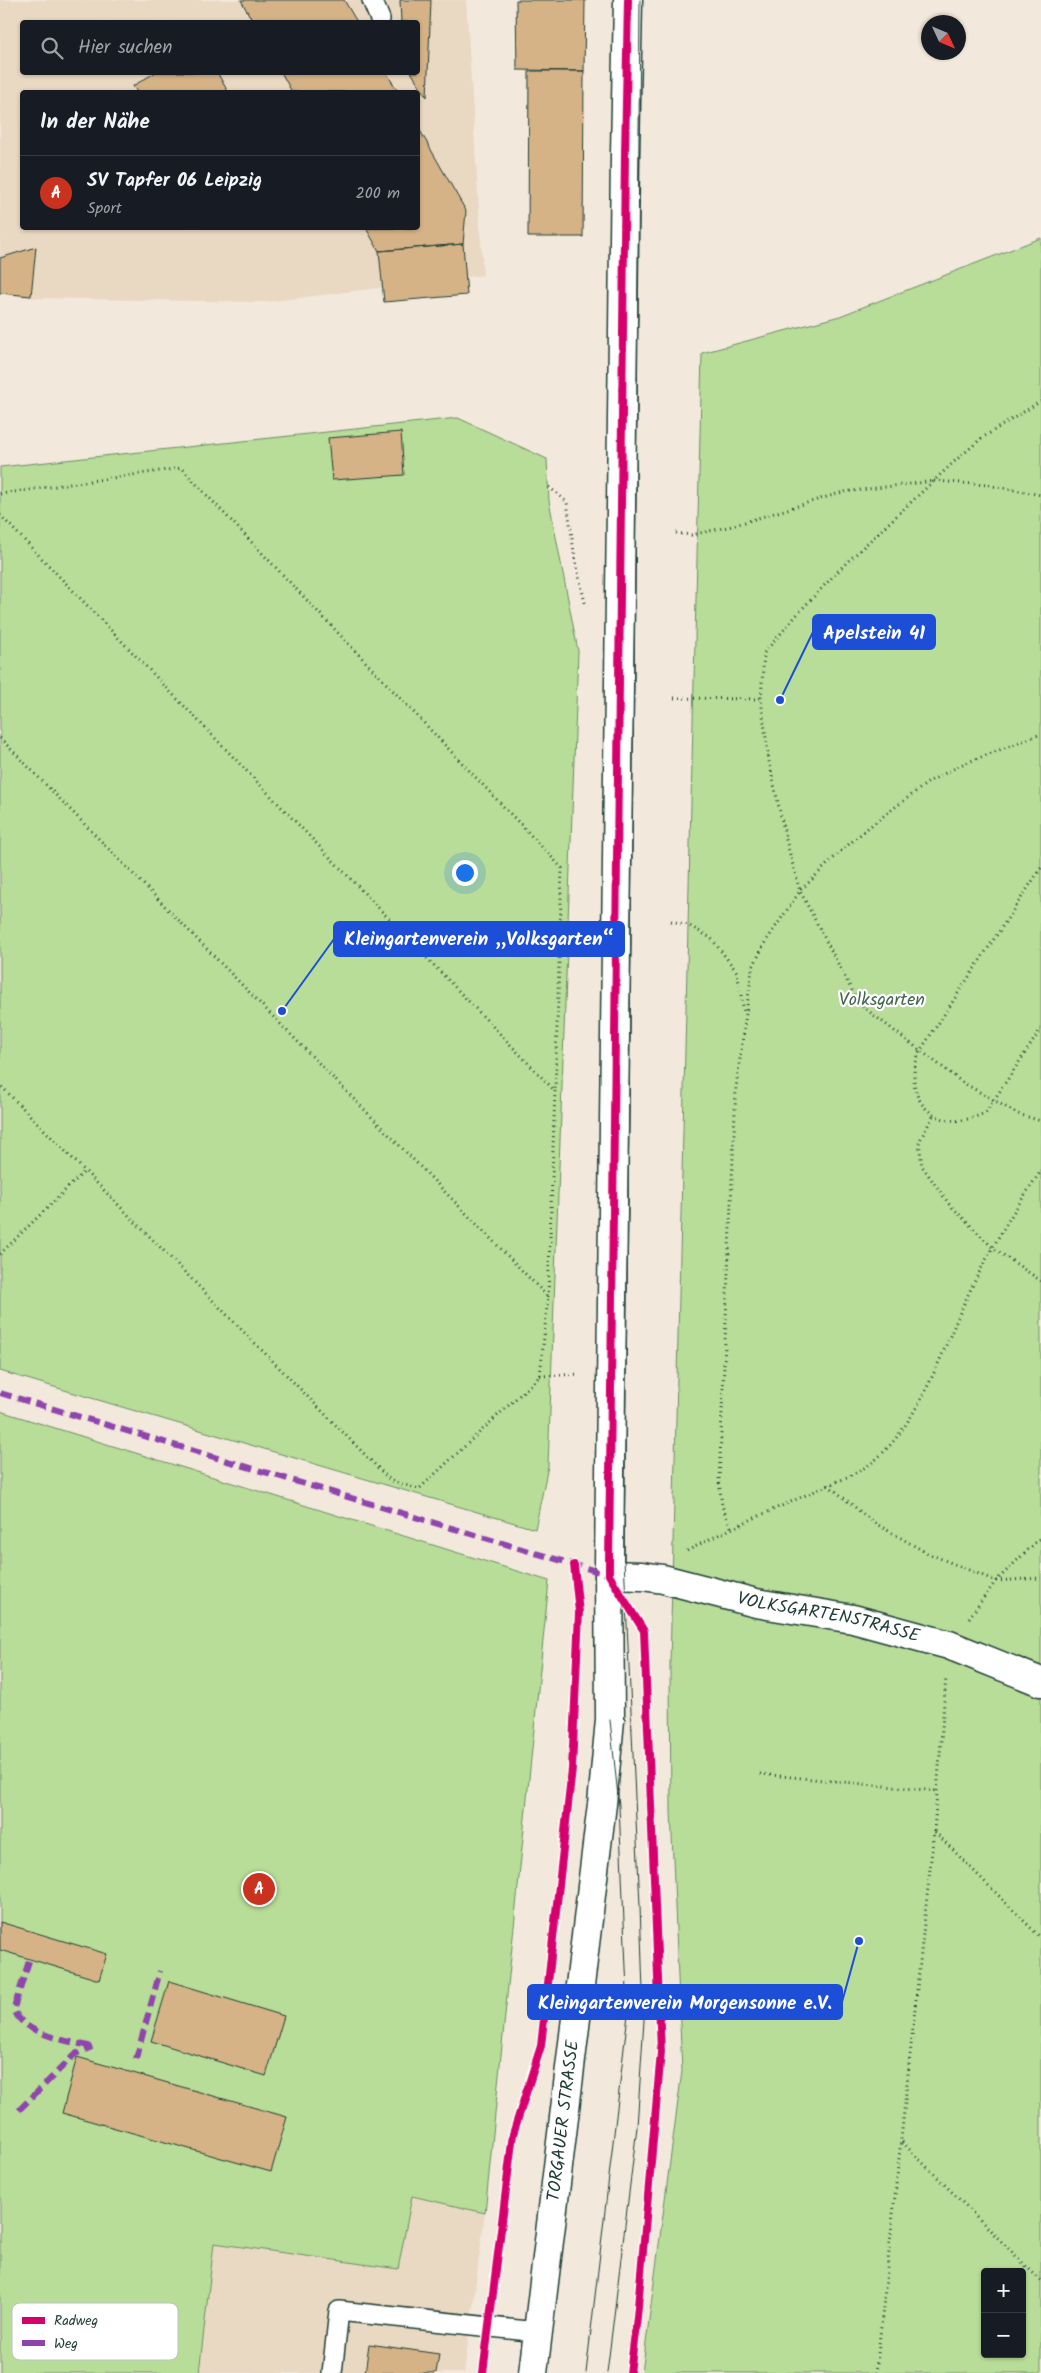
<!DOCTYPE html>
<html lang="de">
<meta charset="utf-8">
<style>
:root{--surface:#171b24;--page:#20242c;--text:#f1f3f6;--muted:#9ea1a6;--line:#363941;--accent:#c8321e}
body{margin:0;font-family:Kalam,sans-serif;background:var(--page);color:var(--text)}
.controls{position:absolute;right:15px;bottom:15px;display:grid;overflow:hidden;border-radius:5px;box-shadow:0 1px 4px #0004}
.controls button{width:45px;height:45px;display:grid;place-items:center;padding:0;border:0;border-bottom:1px solid var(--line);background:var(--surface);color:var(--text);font:25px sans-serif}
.compass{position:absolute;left:921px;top:15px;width:45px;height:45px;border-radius:50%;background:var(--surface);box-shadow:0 1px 4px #0004;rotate:134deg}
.you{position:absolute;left:464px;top:872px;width:18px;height:18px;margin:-12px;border:4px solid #fff;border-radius:50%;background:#1a73e8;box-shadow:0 0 0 8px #1a73e833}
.badge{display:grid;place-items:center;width:32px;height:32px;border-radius:50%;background:var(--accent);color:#fff;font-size:16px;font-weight:700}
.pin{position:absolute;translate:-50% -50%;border:2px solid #fff;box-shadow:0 1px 5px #0006}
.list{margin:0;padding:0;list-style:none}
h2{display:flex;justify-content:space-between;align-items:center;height:65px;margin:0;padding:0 20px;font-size:21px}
h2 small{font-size:16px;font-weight:400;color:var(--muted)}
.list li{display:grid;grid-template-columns:32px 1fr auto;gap:15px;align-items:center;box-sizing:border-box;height:75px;padding:0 20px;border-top:1px solid var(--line)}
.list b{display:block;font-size:19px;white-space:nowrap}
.list p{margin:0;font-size:16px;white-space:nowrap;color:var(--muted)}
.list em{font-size:16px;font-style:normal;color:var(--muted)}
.icon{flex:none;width:28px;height:28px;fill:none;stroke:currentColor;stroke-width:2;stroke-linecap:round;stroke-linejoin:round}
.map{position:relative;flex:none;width:1041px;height:2373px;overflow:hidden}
.search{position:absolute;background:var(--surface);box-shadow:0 1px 4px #0004;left:20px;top:20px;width:400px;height:55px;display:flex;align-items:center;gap:12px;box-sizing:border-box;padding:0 18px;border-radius:5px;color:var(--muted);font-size:19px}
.panel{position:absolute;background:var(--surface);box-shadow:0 1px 4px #0004;left:20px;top:90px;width:400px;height:140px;border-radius:5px}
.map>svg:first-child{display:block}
.built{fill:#e9d8c2;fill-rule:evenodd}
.green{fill:#b8dd98;stroke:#6c8d66;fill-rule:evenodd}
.building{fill:#d5b387;stroke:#1f3d34}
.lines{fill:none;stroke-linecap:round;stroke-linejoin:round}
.lane-casing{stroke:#1f3d34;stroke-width:22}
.street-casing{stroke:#1f3d34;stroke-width:31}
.secondary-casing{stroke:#1f3d34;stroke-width:31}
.path{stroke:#1f3d34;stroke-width:3;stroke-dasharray:1 4;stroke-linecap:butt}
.lane{stroke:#fff;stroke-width:19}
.street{stroke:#fff;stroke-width:28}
.secondary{stroke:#fff;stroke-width:28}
.tram{stroke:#1f3d34;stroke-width:1}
.quiet{stroke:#8e44ad;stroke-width:6;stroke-dasharray:12 6;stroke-linecap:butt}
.cycleway-casing{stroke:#fff;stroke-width:11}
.cycleway{stroke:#d6006c;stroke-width:8}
.labels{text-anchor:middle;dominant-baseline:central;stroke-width:4.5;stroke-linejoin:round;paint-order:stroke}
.park-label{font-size:18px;fill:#45654d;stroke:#fff}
.street-label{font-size:18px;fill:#1f3d34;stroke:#fff}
.key{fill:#fff;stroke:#bcc5c2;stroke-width:1}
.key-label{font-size:14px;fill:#1f3d34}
.leader{fill:none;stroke:#1d4ed8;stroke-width:2}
.callout-dot{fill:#1d4ed8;stroke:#fff;stroke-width:2}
.callout{fill:#1d4ed8;stroke:#1d4ed8;stroke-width:2}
.callout-label{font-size:19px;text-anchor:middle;font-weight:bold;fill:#fff}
</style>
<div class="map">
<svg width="1041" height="2373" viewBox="0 0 1041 2373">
<rect width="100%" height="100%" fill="#f2e8db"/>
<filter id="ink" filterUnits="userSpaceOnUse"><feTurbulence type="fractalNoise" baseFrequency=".02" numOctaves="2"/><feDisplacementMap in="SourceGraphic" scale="10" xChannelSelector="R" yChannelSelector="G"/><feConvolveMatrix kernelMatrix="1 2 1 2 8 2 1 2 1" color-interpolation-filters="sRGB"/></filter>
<g filter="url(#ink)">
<path class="built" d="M0,0H466L483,275L265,302L36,298L0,294ZM22,22H418V72H22ZM22,92H418V228H22Z
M411,2196L485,2213L464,2373H199L214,2243L398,2269Z"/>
<path class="green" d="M1041,238V2373H642L682,2071L671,1811L670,1665L702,353L840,316ZM985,2272H1022V2354H985Z
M458,418L547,459L549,501L578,651L548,1466L535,1529L0,1371V467Z
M0,1411L549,1581L485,2213L412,2196L398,2269L214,2243L199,2373H0Z"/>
<path class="building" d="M241,0H344L357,22H253Z
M400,0H431L427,97L411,72H418V22H401Z
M516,0H585L584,71L517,70Z
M529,71H584L583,237H528Z
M156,72H217L228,92H137L133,86Z
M281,72H386L398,92H292Z
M418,127L466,211L463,244L379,251L366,228H418Z
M463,244L467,295L384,302L379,251Z
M36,247L31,296L0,293V258Z
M401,432L404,475L332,480L328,438Z
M0,1922L107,1954L99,1980L0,1950Z
M169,1981L284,2016L266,2076L151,2041Z
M77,2057L287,2117L271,2172L62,2113Z
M369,2344L439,2354L436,2373H365Z"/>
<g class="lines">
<g class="lane-casing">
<path id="lane" d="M372,0L380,19
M332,2373L339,2311L538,2332"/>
</g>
<g class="street-casing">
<g id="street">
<path id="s1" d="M609,1575L642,1576L663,1579L756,1603L853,1619L949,1645L1041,1682"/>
</g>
</g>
<g class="secondary-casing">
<g id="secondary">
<path id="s2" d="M533,2373L602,1804L610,1720L609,1565L625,154L628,0"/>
</g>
</g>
<path class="path" d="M1041,401L982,438L956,460L844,565L801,610L764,653L761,699L769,761L786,840L800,891L859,1004L962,1082L1018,1114L1041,1121
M549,487L567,502L575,559L586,607
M0,494L181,468L562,868L555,1090
M0,515L555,1091L548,1297
M676,533L691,535L732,526L843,492L935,481L987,485L1041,495
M674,698L761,699
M0,738L548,1297L540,1376L419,1489L391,1481L0,1085
M1041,868L920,1051C898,1100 939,1138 986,1112L1041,1029
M671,921L688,925L711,938L737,972L744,1012
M933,1116L919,1142L922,1166L949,1204L992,1247L1041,1281
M0,1254L85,1171
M540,1376L579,1374
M828,1485L873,1522L927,1553L996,1581L1041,1578
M731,1527L722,1506L719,1481L736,1088L752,969L764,944L800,891L841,851L869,827L930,781L963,764L1041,734
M687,1551C726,1530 766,1513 806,1495C826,1486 857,1475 874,1461C921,1421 942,1350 968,1295C989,1251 1013,1211 1041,1171
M969,1618L996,1581L1041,1537
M760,1774L937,1791
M935,1832L1041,1938
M902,2142L1041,2281
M876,2373L934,1831L946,1677"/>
<use href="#lane" class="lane"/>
<use href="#street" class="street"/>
<use href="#secondary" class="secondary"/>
<path class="tram" d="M586,2373L628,2014L619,1806L610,1720
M607,2373L637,2127L644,2020L640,1906L624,1559L637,405L640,0"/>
<path class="quiet" d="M0,1393L609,1575
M29,1961L14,2008C19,2034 70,2041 92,2047
M136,2059L160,1971
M19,2110L75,2054L92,2047"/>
<g class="cycleway-casing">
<path id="cycleway" d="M628,0L625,154L609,1565V1575L644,1631L661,2052L637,2317L630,2373
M483,2373L513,2134L541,2046L572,1769L579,1612L574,1565"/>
</g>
<use href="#cycleway" class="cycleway"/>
</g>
</g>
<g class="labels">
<g class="park-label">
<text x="882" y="1000">Volksgarten</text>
</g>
<g class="street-label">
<text stroke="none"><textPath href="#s1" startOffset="224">VOLKSGARTENSTRASSE</textPath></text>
<text stroke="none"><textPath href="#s2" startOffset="254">TORGAUER STRASSE</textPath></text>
</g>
</g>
<rect x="12" y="2303" width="166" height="57" rx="8" class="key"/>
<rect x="22" y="2317" width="23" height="7" fill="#d6006c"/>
<rect x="22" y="2340" width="23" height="6" fill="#8e44ad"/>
<g class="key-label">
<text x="54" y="2325">Radweg</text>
<text x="54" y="2348">Weg</text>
</g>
<path class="leader" d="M780 700L813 632M282 1011L334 939M859 1941L842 2002"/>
<g class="callout-dot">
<circle cx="780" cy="700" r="5"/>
<circle cx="282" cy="1011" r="5"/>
<circle cx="859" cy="1941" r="5"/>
</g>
<g class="callout">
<rect x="813" y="615" width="122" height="34" rx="5"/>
<rect x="334" y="922" width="290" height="34" rx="5"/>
<rect x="528" y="1985" width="314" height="34" rx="5"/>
</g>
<g class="callout-label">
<text x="874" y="639">Apelstein 41</text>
<text x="479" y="945">Kleingartenverein „Volksgarten“</text>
<text x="685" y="2009">Kleingartenverein Morgensonne e.V.</text>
</g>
</svg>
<div class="controls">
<button>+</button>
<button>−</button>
</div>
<svg class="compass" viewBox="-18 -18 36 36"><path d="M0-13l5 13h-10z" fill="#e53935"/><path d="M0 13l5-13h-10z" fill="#9ea1a6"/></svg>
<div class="you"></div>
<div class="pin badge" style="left:259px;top:1889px">A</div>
<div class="search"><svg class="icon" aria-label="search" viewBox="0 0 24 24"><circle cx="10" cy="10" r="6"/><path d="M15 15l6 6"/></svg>Hier suchen</div>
<section class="panel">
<h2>In der Nähe<small></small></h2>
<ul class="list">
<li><span class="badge">A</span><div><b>SV Tapfer 06 Leipzig</b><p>Sport</p></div><em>200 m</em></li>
</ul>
</section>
</div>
